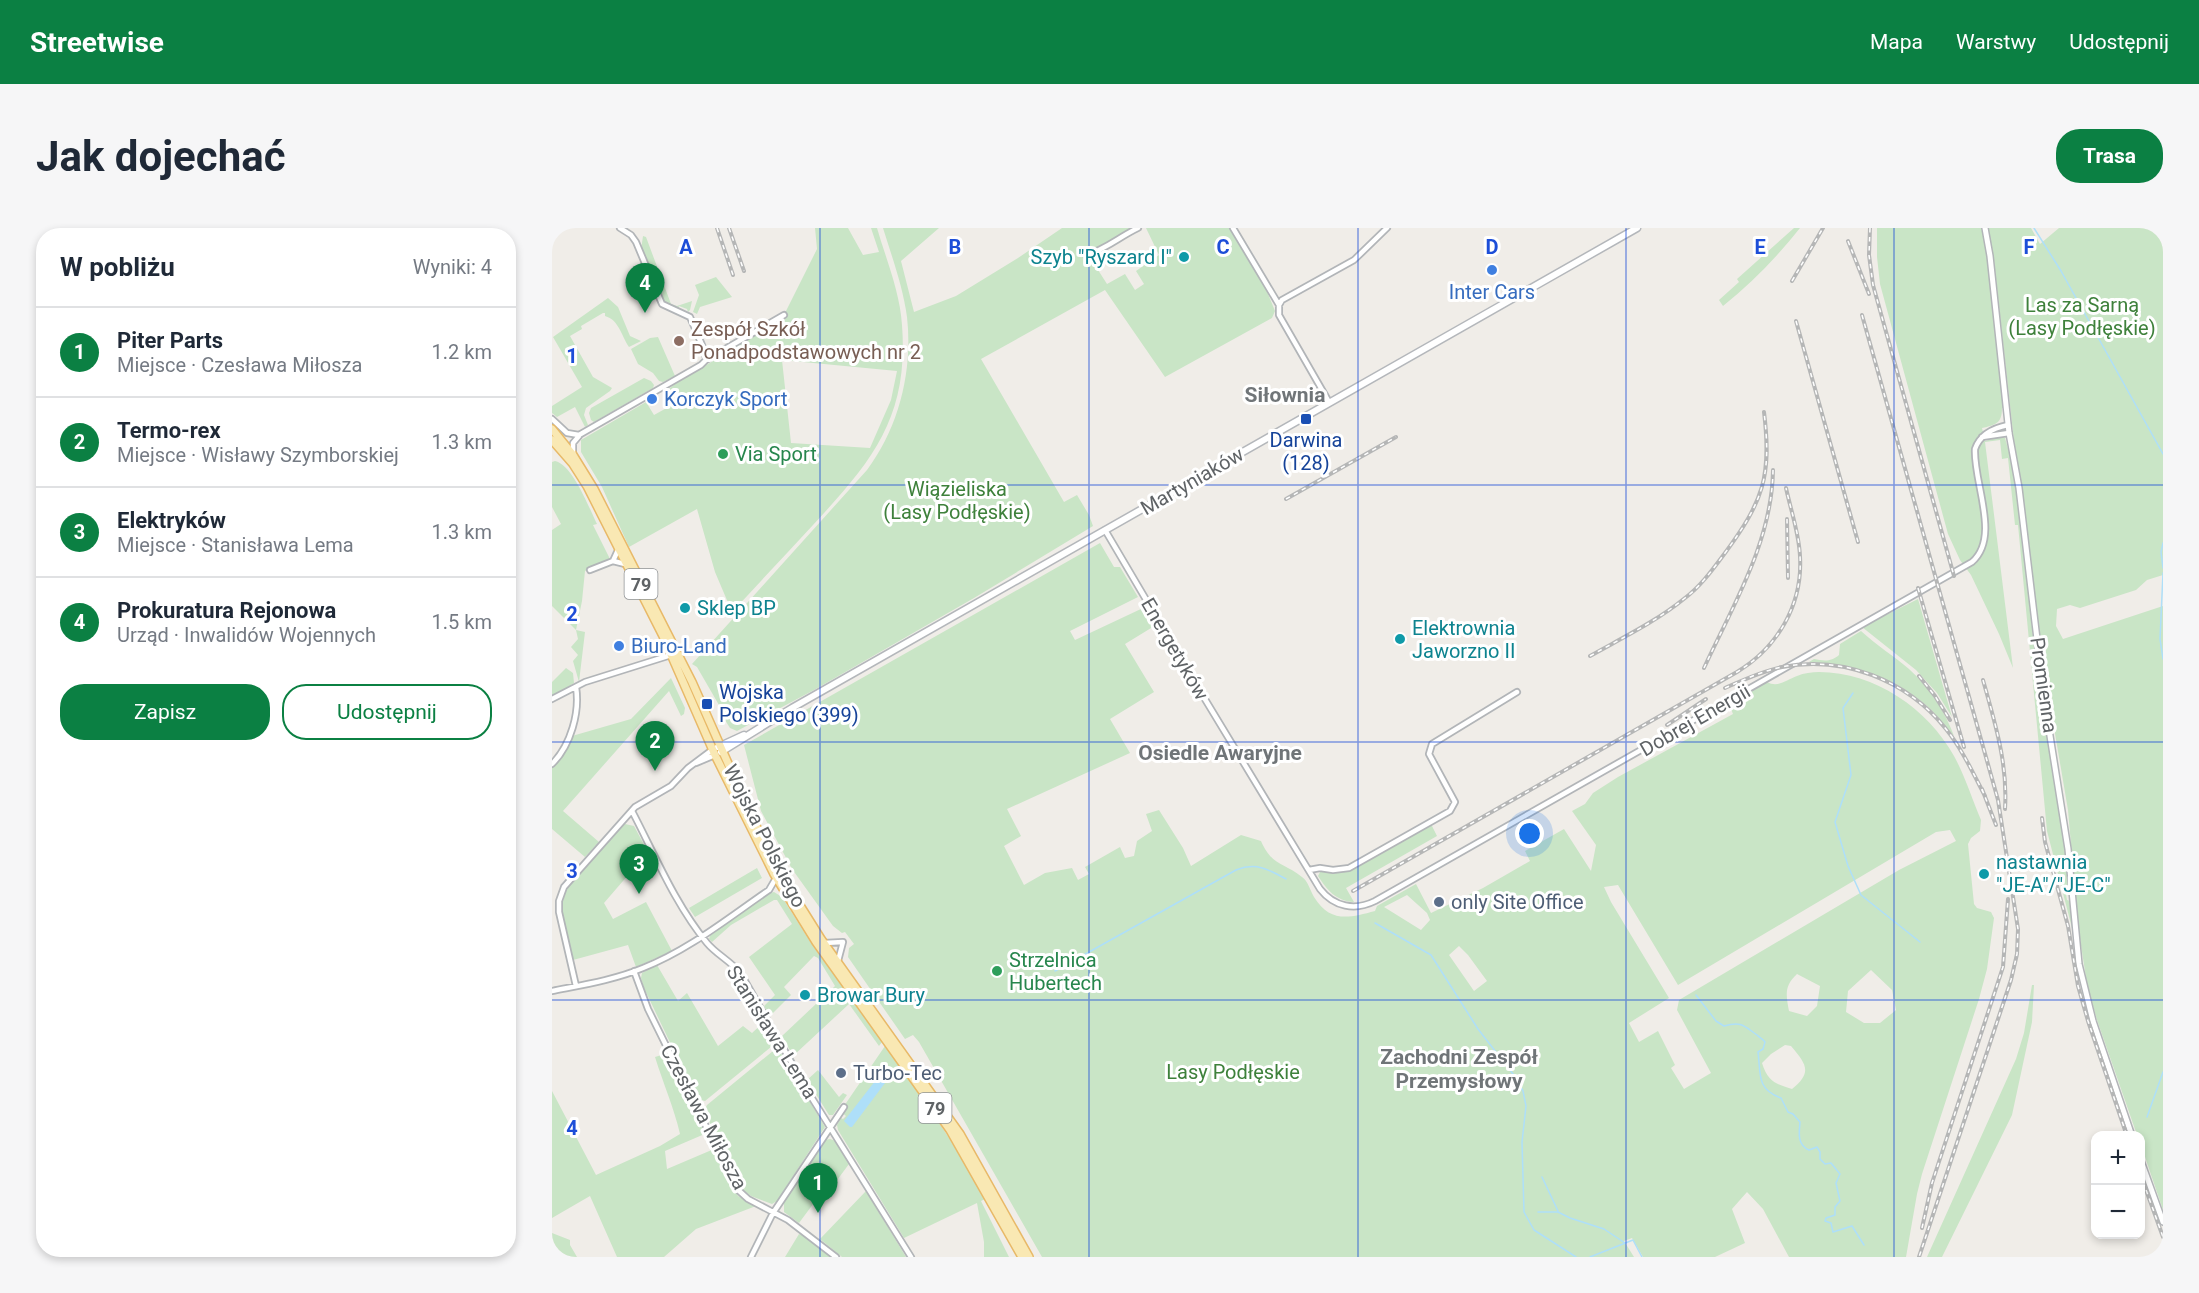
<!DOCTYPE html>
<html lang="pl">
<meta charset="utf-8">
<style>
:root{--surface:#fff;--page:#f6f6f7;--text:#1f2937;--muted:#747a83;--line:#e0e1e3;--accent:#0b8043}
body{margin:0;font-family:Roboto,sans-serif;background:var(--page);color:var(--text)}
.controls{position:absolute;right:18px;bottom:18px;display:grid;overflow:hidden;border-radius:12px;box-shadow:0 3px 9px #0003}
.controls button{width:54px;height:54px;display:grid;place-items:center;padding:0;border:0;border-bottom:2px solid var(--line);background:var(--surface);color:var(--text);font:30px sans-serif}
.you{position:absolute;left:978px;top:606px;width:21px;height:21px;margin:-15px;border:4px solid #fff;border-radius:50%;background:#1a73e8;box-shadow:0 0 0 9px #1a73e833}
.badge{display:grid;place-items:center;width:39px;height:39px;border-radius:50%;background:var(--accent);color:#fff;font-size:20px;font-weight:700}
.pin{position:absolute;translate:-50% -50px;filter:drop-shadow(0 2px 3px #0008)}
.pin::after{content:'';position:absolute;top:32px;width:21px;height:18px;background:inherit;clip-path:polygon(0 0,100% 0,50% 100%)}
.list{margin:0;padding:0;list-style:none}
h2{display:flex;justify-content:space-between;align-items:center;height:78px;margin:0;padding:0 24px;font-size:26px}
h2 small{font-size:20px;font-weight:400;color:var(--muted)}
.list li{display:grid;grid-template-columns:39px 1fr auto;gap:18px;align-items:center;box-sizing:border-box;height:90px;padding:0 24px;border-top:2px solid var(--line)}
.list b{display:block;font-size:22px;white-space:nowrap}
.list p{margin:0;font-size:20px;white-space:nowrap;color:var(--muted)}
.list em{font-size:20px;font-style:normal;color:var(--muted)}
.actions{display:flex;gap:12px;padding:18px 24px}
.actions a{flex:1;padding:14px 0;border:2px solid var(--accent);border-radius:24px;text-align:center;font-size:21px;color:var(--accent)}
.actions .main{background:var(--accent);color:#fff}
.map{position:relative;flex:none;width:1611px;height:1029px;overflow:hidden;border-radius:24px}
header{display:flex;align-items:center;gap:36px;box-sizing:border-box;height:84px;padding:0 30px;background:var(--accent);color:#fff}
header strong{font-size:28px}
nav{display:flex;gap:33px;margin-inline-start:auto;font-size:21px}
.intro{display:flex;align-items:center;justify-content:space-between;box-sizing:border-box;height:144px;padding:0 36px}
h1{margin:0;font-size:42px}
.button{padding:15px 27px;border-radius:24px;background:var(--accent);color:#fff;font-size:21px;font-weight:700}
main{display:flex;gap:36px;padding:0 36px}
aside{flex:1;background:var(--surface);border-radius:24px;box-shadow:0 3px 9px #0003}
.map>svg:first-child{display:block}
.green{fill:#c9e5c6;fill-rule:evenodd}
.water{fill:#aedff9}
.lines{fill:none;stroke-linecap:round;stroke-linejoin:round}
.stream{stroke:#aedff9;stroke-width:1.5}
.minor-casing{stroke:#b2b5b8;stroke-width:8}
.tertiary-casing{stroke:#b2b5b8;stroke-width:8}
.secondary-casing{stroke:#b4b7bb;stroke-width:9}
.primary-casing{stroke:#e8b968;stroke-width:10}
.minor{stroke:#fff;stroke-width:4.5}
.tertiary{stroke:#fff;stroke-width:5}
.secondary{stroke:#fff;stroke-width:6}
.primary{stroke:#f9e8b3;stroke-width:7}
.rail-casing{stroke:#b5b6b6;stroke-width:4}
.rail{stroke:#fff;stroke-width:1.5;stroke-dasharray:4.5;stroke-linecap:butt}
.grid{fill:none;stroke:#1d4ed8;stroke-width:1.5;stroke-opacity:0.55}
.culture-dot{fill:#0f9aa8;stroke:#fff;stroke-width:2}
.shop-dot{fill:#3f7fe0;stroke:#fff;stroke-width:2}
.education-dot{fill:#8d6e63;stroke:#fff;stroke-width:2}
.transit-dot{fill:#1a4fb4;stroke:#fff;stroke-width:2}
.leisure-dot{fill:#2e9e5b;stroke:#fff;stroke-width:2}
.service-dot{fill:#5c6f8a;stroke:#fff;stroke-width:2}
.labels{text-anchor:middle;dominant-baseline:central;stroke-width:6;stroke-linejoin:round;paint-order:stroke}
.shield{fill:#fff;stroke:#8f9294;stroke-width:1.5}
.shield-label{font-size:18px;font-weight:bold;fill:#5f6366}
.culture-label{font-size:20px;fill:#0d838f;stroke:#fff;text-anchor:start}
.shop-label{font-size:20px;fill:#366cbe;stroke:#fff;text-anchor:start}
.park-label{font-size:20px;fill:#3e813b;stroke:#fff}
.education-label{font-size:20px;fill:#785e54;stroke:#fff;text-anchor:start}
.transit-label{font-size:20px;fill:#164399;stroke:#fff}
.leisure-label{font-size:20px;fill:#27864d;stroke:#fff;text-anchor:start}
.street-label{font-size:20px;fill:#5f6366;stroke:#fff}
.service-label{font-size:20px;fill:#4e5e75;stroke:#fff;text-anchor:start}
.neighbourhood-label{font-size:21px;font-weight:bold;fill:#707578;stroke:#fff}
.grid-label{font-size:20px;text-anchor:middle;font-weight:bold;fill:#1d4ed8;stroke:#fff;stroke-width:6;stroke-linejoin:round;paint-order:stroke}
</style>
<header>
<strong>Streetwise</strong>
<nav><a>Mapa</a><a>Warstwy</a><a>Udostępnij</a></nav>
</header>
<div class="intro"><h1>Jak dojechać</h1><a class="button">Trasa</a></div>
<main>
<aside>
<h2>W pobliżu<small>Wyniki: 4</small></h2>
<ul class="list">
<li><span class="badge">1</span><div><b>Piter Parts</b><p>Miejsce · Czesława Miłosza</p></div><em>1.2 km</em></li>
<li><span class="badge">2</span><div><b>Termo-rex</b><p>Miejsce · Wisławy Szymborskiej</p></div><em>1.3 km</em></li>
<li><span class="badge">3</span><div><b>Elektryków</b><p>Miejsce · Stanisława Lema</p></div><em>1.3 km</em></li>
<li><span class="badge">4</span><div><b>Prokuratura Rejonowa</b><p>Urząd · Inwalidów Wojennych</p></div><em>1.5 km</em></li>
</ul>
<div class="actions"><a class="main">Zapisz</a><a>Udostępnij</a></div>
</aside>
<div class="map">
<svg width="1611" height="1029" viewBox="0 0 1611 1029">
<rect width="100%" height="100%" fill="#f0ede8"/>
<path class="green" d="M263,0H296L311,27L327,24L319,0H325C334,31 348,64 350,97C357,190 320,233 261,297C234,326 207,355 180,384L163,344L145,281L77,319L50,259L29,224V212L94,174L102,187L120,177L113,164L123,156L230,91L265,21ZM230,132L345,143L339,172L318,220L239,215Z
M331,0H387L349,33L362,84L404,68L466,30L510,0H590L539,31L555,56L573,46L583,62L592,56L584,43L607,27L594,0H683L703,34L723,83L720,90L613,149L553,62L429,131L512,274L525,267L537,287L541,298L422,370L262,462L185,503L178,500L173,492L171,484L145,439L140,436L315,242C347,199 361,143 355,89C351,59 340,29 331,0Z
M1242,0H1248C1225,29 1200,55 1171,78L1167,72L1187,54L1185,51Z
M1325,0H1429L1433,13L1452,180H1450C1450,195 1444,197 1430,200L1433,213L1447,209L1453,210L1462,242L1486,452L1505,562L1517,657L1513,661L1515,672L1518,673L1521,704L1495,603L1466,297H1463L1456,230L1450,231L1448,212L1433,214L1461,440L1447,406L1419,347L1408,332L1396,306L1328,56L1325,29Z
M1435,0H1479L1488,16L1507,0H1611V347L1595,352L1584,362L1528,380L1518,377L1505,381L1504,398L1511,411L1611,378V982L1589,917L1588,908L1585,907L1545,792L1535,756L1526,698L1516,582L1491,435L1470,260L1462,213L1442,33Z
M91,8L94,9L119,76L125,78L140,73L138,82L136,84L135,81L127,78L126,81L111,73L89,22Z
M164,49L180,69L148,79L145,86L141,84L147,67L143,57Z
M56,70L66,79L78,108L89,113L77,119C69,107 67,92 53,88V85H51L29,98L30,101L18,108L41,149L60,160L58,163L34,180L32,187L36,197L33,199L23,179L5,189L0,185V178L30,159L1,109Z
M106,109L123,148L111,154L107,153L101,145L86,136L79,121L98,110Z
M92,150L99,153L102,157L101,160L42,194L39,192L37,185L39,180Z
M3,233C21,237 37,280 45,296L41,297L58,331L33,343L30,373L24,402L33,404L27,454L21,433L26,427L19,419L26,411L24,402L0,378V302L9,296L0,279V234Z
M548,315L562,339H568L586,369L518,403L523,412L591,380L604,397L573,416L602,464L558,491L578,525L455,581L469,608L452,618L472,657L493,645L520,640L526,652L537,646L533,639L568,619L573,630L582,628L585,613L600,603L594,586L607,582L631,620L639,638L689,607L709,613C720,638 731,634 750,649C756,653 758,662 762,669C778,695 797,690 823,683L825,678L864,656L879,685L931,660L978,633L973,623L1012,601L1039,643L1044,617L1020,583L1033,576L1041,565L1066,549L1181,486L1177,476L1215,454C1226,460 1234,452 1245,448C1252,445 1260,444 1267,444C1323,444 1376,481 1402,528C1413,548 1420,571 1429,592L1428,603L1419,610L1416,616L1422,676L1425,680L1439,684L1442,690L1435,741L1427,771L1370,946L1365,966L1354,1029H1237L1211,981L1195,964L1180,981L1193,1015L1163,1029H1091L1080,1010L1072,1013L1082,1029H490L367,814L361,807L353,811L296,729L297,720L302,716L293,704L290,705L281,698L240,641L209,583L192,517ZM1398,602L1404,613L1347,642L1127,772L1125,782L1159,845L1132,861L1119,840L1123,837L1106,803L1087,814L1077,795L1117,770L1059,674L1052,659L1066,657L1126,757L1384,604ZM855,667L875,685L878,692L869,702L832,679ZM907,718L916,727L935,753L922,763L897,727ZM1319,742L1340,762L1344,782L1328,795H1312L1294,784L1296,763ZM1245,746L1268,758L1265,778L1255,788L1237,783C1234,767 1232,758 1245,746ZM1233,817L1239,818C1254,836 1261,844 1240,861C1224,856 1216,854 1210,835L1219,826Z
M1366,371L1400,489L1385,465L1364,442L1310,399Z
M1309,403C1324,417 1342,428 1357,441C1377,459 1393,483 1402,508C1392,497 1382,483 1370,474C1337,447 1299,437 1257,434L1262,431C1272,433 1279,434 1287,427L1288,416Z
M14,440L21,445L22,455L0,469V454Z
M119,450L133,480L132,486L129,488L117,463L11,583L47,614L33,629L0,601V537L20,508L79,491Z
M73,596L82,598L96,624L52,675L61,691L94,674L120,723L84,739L76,717L21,732C16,709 4,683 15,660L57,611Z
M875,598H880L885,608L794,660L802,674C784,673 775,662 766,648L768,644L799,642Z
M205,640L210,650L143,689L137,680Z
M222,664L230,669L259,715L330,814L327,818L297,776L241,828L230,808L283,758L266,730L262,728L232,759L239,767L218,788L212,778L223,767L197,729L240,696L225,672H222L179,697L160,714L157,711L158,708C174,695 202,668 222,664Z
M105,737L126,773L135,765L166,818L191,798L200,805L212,794L222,812L219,819L153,873L145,871L92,760L89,750L90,745Z
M1480,757H1482L1480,794L1460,887L1390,1029H1375L1464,831L1472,805Z
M333,818C370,868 404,917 433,971L429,973L457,1029H432V1014L425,975L352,1010L286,902L285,897L289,890L291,891L294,888L289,884L290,881Z
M221,823L229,825L273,899L225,973L220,976L199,968L190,961L152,883L155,877Z
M116,825L155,905L113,923L115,941L162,921L186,968L204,978L144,1001L112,1029H65L38,968L0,990V863L44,947L108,918L128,906C122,880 111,855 103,829Z
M266,842L287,869L291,865L295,867L281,887H277L255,852Z
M278,911L284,913L297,936L274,967L270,964L247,995L232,984V974L273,912Z
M314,963L354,1029H290L268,1011Z
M0,1005L18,1012V1017L25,1029H0Z
M247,1006L255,1009L280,1029H233Z"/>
<path class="water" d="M327,848L333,855L300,899H298L292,893Z"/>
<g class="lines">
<path class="stream" d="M1482,0L1509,43L1611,226
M1611,315L1609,324L1611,340
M1611,345L1608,411L1611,431
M1301,465L1291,480L1299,547L1283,594L1296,638L1309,667L1368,714
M823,695L879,727L926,801L961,846L971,863L974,878L970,914L972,984L982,1002L1024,1029
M503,743L684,642C704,634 716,641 734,651
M1144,767L1164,793L1172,798C1190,793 1192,798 1205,807C1208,810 1211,811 1213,814L1211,821L1206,824C1209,846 1204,861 1229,870L1236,884L1241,886L1248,894C1247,905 1245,917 1257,922L1265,919L1268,924V931L1273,936L1279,935L1288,946L1284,955L1288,973L1283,979V987L1274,990L1273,993L1279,995L1281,1004L1300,998L1312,1017
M1595,889L1611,844
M990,949L1006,983
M986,984H1006L1018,990L1052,1001L1073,1015
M1038,1029L1081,1012L1090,1029"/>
<g class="minor-casing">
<path id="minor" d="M68,0L79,7L84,14L110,76L138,89L153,124L154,132
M681,0L727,77
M534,27C553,22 567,9 586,0
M777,174L727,87V77L730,72L802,32L835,0
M0,191L15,205L27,207L149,137L154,132L232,87
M1430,209L1457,205
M21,227V215L27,208
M553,302L645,458L768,661C782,679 803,683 823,673L1420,334C1449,309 1421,254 1423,221C1428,206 1441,200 1456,197
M66,322L61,333L73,336
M38,342L61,333
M0,471L33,454L119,427
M144,535L163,527
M0,536C19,517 28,484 24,459
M80,583C103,627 123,676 155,715C165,727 179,733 189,746L258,867L359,1029
M757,642L768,640L781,642L797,640L898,583L903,574L877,526L880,516L965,464
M272,715L291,714L286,733
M82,743L96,781L185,961L196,971L236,992L284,1029
M24,758L7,684V673L12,659L83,579L119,558L136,540L160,522
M0,763C30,757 62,752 91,740C137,722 176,690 217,662L224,650
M199,1029L221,985L292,879"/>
</g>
<g class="tertiary-casing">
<path id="tertiary" d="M1433,0L1438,28L1457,205L1467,260L1492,470L1516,621L1527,736L1541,793L1580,908
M1588,930L1611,994"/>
</g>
<g class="secondary-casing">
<path id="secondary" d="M166,519L192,507
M169,524L240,480L1085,0"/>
</g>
<g class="primary-casing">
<path id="primary" d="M0,201L21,227L42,261L140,454L202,594L232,652L269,711L408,906L477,1029
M0,212L21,236L35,258L111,408L163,527L222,646L264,714L398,902L470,1029"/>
</g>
<use href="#minor" class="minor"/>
<use href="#tertiary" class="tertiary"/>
<use href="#secondary" class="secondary"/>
<use href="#primary" class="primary"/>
<g class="rail-casing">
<path id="rail" d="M165,0L181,47
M177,0L192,43
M1318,0L1317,27L1321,57L1402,348
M1296,13L1317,66
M1240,53L1271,0
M1310,87L1446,572L1466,701L1465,726L1459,752L1367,1029
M1244,93L1306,314
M734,271L844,209
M1235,291L1236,350
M1366,360L1412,519
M1038,428C1070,410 1105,393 1133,370C1149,358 1161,341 1173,325C1211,273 1220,249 1212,184
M1152,440C1181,377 1220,314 1221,242
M1367,448L1383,468L1398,492
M1431,452C1443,495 1456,536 1453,581
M1173,460C1191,452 1210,443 1230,439C1291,427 1355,452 1394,501C1410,521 1421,545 1433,568
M1115,497L1154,471
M1430,561L1444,597
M1490,590L1493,614L1516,698L1526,758L1536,793L1575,908
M801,663L1185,444C1225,420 1251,377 1248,328C1247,305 1239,283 1234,260
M1588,945L1611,1009
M1370,1000L1380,955L1451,739L1456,671"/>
</g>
<use href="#rail" class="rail"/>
</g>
<path class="grid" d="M268,0V1029M537,0V1029M806,0V1029M1074,0V1029M1342,0V1029M0,257H1611M0,514H1611M0,772H1611"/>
<g class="culture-dot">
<circle cx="632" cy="29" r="6"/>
<circle cx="133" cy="380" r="6"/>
<circle cx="848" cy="411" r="6"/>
<circle cx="1432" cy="646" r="6"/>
<circle cx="253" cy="767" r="6"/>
</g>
<g class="shop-dot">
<circle cx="940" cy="42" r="6"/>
<circle cx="100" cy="171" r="6"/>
<circle cx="67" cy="418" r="6"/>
</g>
<circle class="education-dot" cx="127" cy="113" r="6"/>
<g class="transit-dot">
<rect x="748" y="185" width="12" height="12" rx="3"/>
<rect x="149" y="470" width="12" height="12" rx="3"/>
</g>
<g class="leisure-dot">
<circle cx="171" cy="226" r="6"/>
<circle cx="445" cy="743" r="6"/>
</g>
<g class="service-dot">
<circle cx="887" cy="674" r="6"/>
<circle cx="289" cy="845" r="6"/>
</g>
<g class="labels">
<g class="shield">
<rect x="72.5" y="341" width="33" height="30" rx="4.5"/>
<rect x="366.5" y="865" width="33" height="30" rx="4.5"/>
</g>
<g class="shield-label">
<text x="89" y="356">79</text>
<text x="383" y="880">79</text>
</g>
<g class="culture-label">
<text x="620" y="29" text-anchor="end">Szyb "Ryszard I"</text>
<text x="145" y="380">Sklep BP</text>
<text x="860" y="400">Elektrownia<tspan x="860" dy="23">Jaworzno II</tspan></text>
<text x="1444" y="634">nastawnia<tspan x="1444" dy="23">"JE-A"/"JE-C"</tspan></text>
<text x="265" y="767">Browar Bury</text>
</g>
<g class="shop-label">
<text x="940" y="64" text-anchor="middle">Inter Cars</text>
<text x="112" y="171">Korczyk Sport</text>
<text x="79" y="418">Biuro-Land</text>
</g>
<g class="park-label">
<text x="1530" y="77">Las za Sarną<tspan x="1530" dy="23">(Lasy Podłęskie)</tspan></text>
<text x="405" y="261">Wiązieliska<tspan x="405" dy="23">(Lasy Podłęskie)</tspan></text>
<text x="681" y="844">Lasy Podłęskie</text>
</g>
<g class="education-label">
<text x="139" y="101">Zespół Szkół<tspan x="139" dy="23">Ponadpodstawowych nr 2</tspan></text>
</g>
<g class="transit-label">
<text x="754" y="212">Darwina<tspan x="754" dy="23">(128)</tspan></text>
<text x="167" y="464" text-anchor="start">Wojska<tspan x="167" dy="23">Polskiego (399)</tspan></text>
</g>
<g class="leisure-label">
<text x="183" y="226">Via Sport</text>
<text x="457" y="732">Strzelnica<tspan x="457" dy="23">Hubertech</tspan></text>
</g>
<g class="street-label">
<text transform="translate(640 253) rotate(-30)">Martyniaków</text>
<text transform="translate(623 421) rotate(60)">Energetyków</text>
<text transform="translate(1492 457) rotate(82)">Promienna</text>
<text transform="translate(1143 492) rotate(-30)">Dobrej Energii</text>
<text transform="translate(213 608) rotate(63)">Wojska Polskiego</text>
<text transform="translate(220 804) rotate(58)">Stanisława Lema</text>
<text transform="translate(152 889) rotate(62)">Czesława Miłosza</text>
</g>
<g class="service-label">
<text x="899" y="674">only Site Office</text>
<text x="301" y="845">Turbo-Tec</text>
</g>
<g class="neighbourhood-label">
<text x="733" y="167">Siłownia</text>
<text x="668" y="525">Osiedle Awaryjne</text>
<text x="907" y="829">Zachodni Zespół<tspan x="907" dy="24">Przemysłowy</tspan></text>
</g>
</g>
<g class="grid-label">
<text x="134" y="26">A</text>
<text x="403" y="26">B</text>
<text x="671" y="26">C</text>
<text x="940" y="26">D</text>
<text x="1208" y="26">E</text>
<text x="1477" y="26">F</text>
<text x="20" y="135">1</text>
<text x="20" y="393">2</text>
<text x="20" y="650">3</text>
<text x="20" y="907">4</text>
</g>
</svg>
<div class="controls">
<button>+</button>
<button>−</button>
</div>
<div class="you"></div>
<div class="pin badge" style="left:266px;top:985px">1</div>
<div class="pin badge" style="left:103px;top:543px">2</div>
<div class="pin badge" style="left:87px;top:666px">3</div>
<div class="pin badge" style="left:93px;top:85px">4</div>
</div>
</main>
